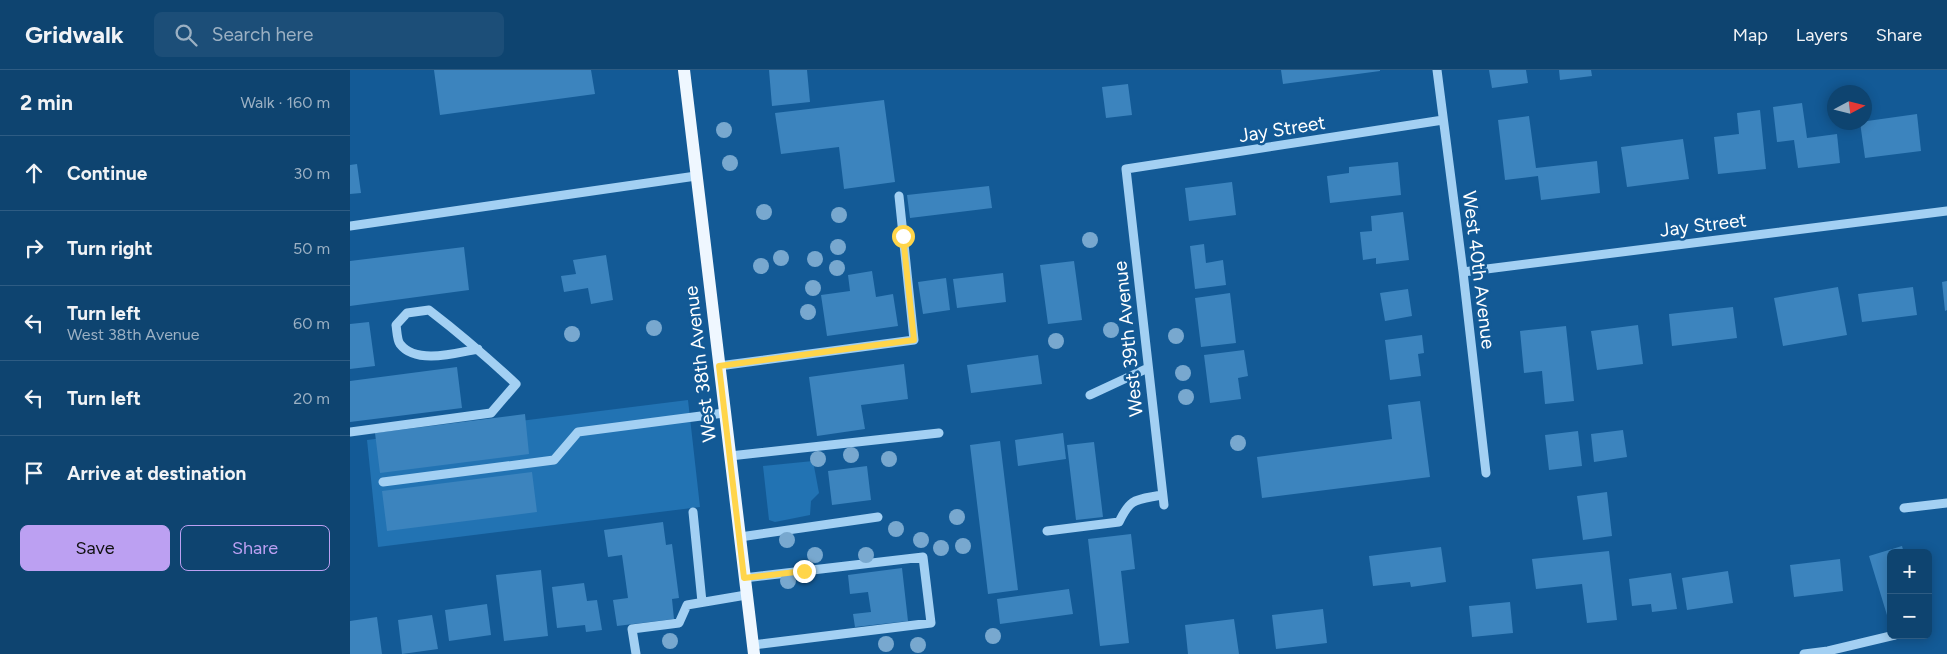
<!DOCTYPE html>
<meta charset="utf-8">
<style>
:root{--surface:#0e4470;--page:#1c4e78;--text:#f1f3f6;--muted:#9bb0c3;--line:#2e5c83;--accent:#bca0f2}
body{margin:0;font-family:Figtree,sans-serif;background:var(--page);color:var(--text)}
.controls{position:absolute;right:15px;bottom:15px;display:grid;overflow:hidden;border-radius:8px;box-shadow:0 2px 12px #0003}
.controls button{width:45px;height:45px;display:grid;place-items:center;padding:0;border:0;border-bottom:1px solid var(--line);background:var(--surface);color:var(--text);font:25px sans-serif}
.compass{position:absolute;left:1477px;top:15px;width:45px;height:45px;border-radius:50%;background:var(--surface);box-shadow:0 2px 12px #0003;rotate:83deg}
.stop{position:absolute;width:15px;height:15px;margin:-11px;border:4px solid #ffd54a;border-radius:50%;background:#fff}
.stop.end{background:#ffd54a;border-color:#fff;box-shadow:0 1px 5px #0008}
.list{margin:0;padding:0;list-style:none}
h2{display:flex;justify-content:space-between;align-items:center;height:65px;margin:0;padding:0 20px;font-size:21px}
h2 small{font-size:16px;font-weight:400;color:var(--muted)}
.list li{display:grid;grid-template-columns:32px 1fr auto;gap:15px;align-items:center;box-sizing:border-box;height:75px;padding:0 20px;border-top:1px solid var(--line)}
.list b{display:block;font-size:19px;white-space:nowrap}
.list p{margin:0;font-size:16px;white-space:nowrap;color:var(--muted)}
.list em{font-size:16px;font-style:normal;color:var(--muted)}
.actions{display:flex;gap:10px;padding:15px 20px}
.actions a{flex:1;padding:11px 0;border:1px solid var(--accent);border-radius:8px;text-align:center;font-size:18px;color:var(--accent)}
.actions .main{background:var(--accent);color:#111}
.icon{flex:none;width:28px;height:28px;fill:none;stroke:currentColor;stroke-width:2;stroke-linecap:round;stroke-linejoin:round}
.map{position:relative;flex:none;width:1597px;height:584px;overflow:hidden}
header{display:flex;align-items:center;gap:30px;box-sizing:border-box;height:70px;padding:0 25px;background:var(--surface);border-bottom:1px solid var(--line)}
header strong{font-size:24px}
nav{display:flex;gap:28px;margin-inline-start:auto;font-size:18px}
.search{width:350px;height:45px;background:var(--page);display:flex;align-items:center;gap:12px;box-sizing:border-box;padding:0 18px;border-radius:8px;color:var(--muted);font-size:19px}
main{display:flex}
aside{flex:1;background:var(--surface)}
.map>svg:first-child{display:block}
.green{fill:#2273b3}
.building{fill:#3c84be}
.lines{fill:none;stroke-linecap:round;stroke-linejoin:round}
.minor{stroke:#a3d0f3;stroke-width:9}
.major{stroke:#eff7ff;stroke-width:12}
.tree{fill:#78a8cf}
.route{stroke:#ffd54a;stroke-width:6}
.labels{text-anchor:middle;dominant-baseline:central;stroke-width:5;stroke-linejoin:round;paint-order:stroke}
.street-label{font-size:19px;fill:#fff;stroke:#135a96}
</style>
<header>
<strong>Gridwalk</strong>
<div class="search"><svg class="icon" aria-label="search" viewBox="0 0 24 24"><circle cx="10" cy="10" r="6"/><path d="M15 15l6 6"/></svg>Search here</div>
<nav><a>Map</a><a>Layers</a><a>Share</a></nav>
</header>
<main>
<aside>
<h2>2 min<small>Walk · 160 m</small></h2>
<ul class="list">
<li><svg class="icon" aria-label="ahead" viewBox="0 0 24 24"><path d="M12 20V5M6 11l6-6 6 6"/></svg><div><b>Continue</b></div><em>30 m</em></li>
<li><svg class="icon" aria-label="right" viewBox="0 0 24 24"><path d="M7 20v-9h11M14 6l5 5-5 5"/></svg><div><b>Turn right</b></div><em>50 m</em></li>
<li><svg class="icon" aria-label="left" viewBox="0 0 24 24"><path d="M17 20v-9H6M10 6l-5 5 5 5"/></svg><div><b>Turn left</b><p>West 38th Avenue</p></div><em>60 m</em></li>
<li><svg class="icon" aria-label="left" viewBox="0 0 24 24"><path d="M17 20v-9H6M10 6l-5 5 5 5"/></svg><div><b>Turn left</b></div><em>20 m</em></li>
<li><svg class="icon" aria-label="arrive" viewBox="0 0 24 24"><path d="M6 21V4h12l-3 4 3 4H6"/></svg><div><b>Arrive at destination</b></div></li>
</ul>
<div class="actions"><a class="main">Save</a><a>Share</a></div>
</aside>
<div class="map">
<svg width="1597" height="584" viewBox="0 0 1597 584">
<rect width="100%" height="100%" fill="#135a96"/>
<path class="green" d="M338,330L350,437L28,477L17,370Z
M463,391L469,423L461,431L460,445L425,452L419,450L413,396Z"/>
<path class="building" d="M84,0H241L245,24L90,45Z
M419,0H457L460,32L422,36Z
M931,0H1030V1L933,14Z
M1139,0H1176L1178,13L1142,18Z
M1209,0H1241L1242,6L1210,10Z
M778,14L782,45L756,48L752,17Z
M534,30L545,112L494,119L489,77L431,84L425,43Z
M1452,33L1457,68L1487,64L1490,93L1448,98L1444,70L1427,72L1423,37Z
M1410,40L1416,99L1368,104L1364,67L1389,64L1387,43Z
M1567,44L1571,81L1515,88L1510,52Z
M1179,46L1186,98L1247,91L1250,123L1191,130L1188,106L1155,110L1148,50Z
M1333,69L1339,109L1277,117L1271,77Z
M1048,92L1051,125L980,133L977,106L999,103V97Z
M7,94L11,123L0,124V95Z
M882,112L886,145L839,151L835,118Z
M639,116L642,138L560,148L557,125Z
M1053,142L1059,190L1026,194V188L1013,190L1010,162L1022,161L1021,146Z
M854,174L856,193L873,190L876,215L845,219L840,176Z
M114,177L119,220L0,236V191Z
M256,185L263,230L241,234L238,218L214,222L211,206L226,204L223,190Z
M724,191L732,250L698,254L690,195Z
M522,201L526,227L543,224L548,256L477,266L471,225L500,221L498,205Z
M653,203L656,232L607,238L603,209Z
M596,208L600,240L573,244L568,212Z
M1597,211V240L1595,241L1592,212Z
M1488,217L1497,265L1433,276L1424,228Z
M1563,217L1567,245L1512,252L1508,224Z
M1058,219L1062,246L1035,251L1030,223Z
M880,223L886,273L851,277L845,228Z
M1383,237L1387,268L1322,276L1319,244Z
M19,252L25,296L0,299V254Z
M1288,255L1293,294L1247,300L1241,261Z
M1216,256L1224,331L1195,334L1192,301L1174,303L1170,261Z
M1072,265L1074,283L1068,284L1071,306L1040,310L1035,270Z
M894,280L898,306L888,308L891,329L860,333L854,285Z
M688,285L692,314L621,323L617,295Z
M554,294L558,329L511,335L515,359L467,366L459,307Z
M107,297L112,338L0,352V311Z
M1070,331L1080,407L912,428L907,387L1042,369L1038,335Z
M175,344L179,384L30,403L25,363Z
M1273,360L1277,387L1244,392L1241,364Z
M1228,361L1232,396L1199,400L1195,365Z
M713,363L716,389L668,396L665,370Z
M650,371L668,520L638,524L620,375Z
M744,372L753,447L726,450L717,375Z
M517,396L521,430L482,435L478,401Z
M182,402L187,442L37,461L32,421Z
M1257,422L1262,466L1233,470L1227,426Z
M313,452L316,475L322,474L329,528L322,529L324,549L267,556L263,530L278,528L272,485L258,487L254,460Z
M781,464L785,499L771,501L779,573L750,576L738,469Z
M1552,476L1554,483H1541L1540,555L1519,486Z
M1091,477L1096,512L1061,517L1060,512L1023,516L1019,486Z
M1259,481L1267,550L1237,553L1232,514L1186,519L1182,489Z
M1490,489L1493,521L1444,527L1440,495Z
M552,498L558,551L505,557L503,544L521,542L518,522L500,524L498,505Z
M191,500L198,566L154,571L146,505Z
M1378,501L1383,533L1337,540L1332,508Z
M1321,503L1327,539L1302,542L1301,534L1282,536L1279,509Z
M234,513L237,531L247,530L252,560L236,562L235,555L207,558L202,517Z
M719,519L723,544L650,554L647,529Z
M1160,532L1163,563L1122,567L1119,536Z
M137,534L141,565L99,571L95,540Z
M973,539L977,573L926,579L922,545Z
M82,545L88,579L52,584L48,550Z
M27,547L32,584H0V551Z
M884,549L889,584H838L835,555Z"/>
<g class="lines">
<path class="minor" d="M1087,0L1113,202L1136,403
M0,156L346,106
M1113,202L1597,141
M369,296L564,270L549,126
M740,325L798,298
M0,362L141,343L166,314C138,288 109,263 79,240L57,243L46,255C47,261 47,270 50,274C66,295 106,283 128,279
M380,386L589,363
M33,412L204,390L228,362L374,343
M814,435L776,99L1093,50
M1554,438L1597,433
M343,442L352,532
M697,461L769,452C781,427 786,430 812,425
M390,467L528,447
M394,508L573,487L581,553L403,575
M286,584L282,559L329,553L337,535L396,525
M1454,584L1478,581L1545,565"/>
<path class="major" d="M334,0L404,584"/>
</g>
<g class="tree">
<circle cx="374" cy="60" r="8"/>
<circle cx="380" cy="93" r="8"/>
<circle cx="414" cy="142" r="8"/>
<circle cx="489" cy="145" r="8"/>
<circle cx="740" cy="170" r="8"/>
<circle cx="488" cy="177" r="8"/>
<circle cx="431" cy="188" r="8"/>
<circle cx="465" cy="189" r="8"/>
<circle cx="411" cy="196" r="8"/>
<circle cx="487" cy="198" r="8"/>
<circle cx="463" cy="218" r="8"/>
<circle cx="458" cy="242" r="8"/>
<circle cx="304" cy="258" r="8"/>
<circle cx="761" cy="260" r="8"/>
<circle cx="222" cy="264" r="8"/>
<circle cx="826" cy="266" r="8"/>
<circle cx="706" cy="271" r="8"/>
<circle cx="833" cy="303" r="8"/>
<circle cx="836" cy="327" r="8"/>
<circle cx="888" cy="373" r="8"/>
<circle cx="501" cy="385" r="8"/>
<circle cx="468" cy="389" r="8"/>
<circle cx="539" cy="389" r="8"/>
<circle cx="607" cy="447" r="8"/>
<circle cx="546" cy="459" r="8"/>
<circle cx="437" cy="470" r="8"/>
<circle cx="571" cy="470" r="8"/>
<circle cx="613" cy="476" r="8"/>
<circle cx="591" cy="478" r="8"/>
<circle cx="465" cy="485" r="8"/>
<circle cx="516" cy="485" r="8"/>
<circle cx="438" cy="511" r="8"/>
<circle cx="643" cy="566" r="8"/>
<circle cx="320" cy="571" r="8"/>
<circle cx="536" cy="574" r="8"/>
<circle cx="568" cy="575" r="8"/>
</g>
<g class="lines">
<path class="route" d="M454,501L394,508L369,296L564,270L553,166"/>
</g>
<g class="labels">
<g class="street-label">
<text transform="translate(932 59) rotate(-9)">Jay Street</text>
<text transform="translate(1353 155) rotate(-7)">Jay Street</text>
<text transform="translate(1129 200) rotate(83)">West 40th Avenue</text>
<text transform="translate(778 269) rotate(-96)">West 39th Avenue</text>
<text transform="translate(350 294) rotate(-97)">West 38th Avenue</text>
</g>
</g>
</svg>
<div class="controls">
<button>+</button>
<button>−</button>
</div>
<svg class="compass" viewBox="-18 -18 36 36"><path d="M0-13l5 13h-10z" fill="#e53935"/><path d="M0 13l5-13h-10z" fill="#9bb0c3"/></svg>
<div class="stop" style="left:553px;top:166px"></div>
<div class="stop end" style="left:454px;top:501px"></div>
</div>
</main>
